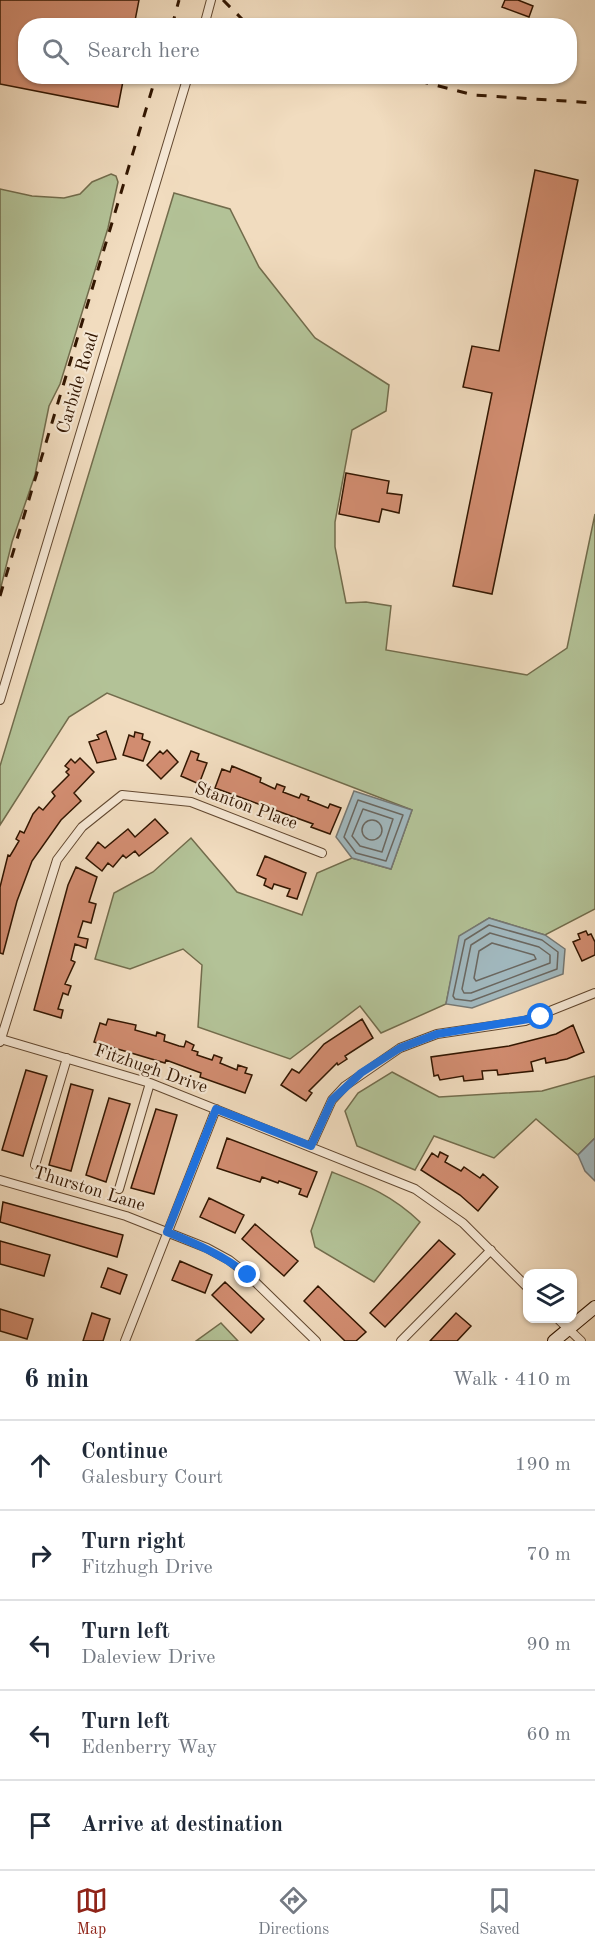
<!DOCTYPE html>
<meta charset="utf-8">
<style>
:root{--surface:#fff;--page:#f2f2f3;--text:#1f2937;--muted:#747a83;--line:#e0e1e3;--accent:#8f2418}
body{margin:0;font-family:"Old Standard TT",serif;background:var(--page);color:var(--text)}
.controls{position:absolute;right:18px;bottom:18px;display:grid;overflow:hidden;border-radius:12px;box-shadow:0 2px 4px #0004}
.controls button{width:54px;height:54px;display:grid;place-items:center;padding:0;border:0;border-bottom:2px solid var(--line);background:var(--surface);color:var(--text);font:30px sans-serif}
.stop{position:absolute;width:18px;height:18px;margin:-14px;border:4px solid #1a73e8;border-radius:50%;background:#fff}
.stop.end{background:#1a73e8;border-color:#fff;box-shadow:0 2px 6px #0008}
.list{margin:0;padding:0;list-style:none}
h2{display:flex;justify-content:space-between;align-items:center;height:78px;margin:0;padding:0 24px;font-size:26px}
h2 small{font-size:20px;font-weight:400;color:var(--muted)}
.list li{display:grid;grid-template-columns:39px 1fr auto;gap:18px;align-items:center;box-sizing:border-box;height:90px;padding:0 24px;border-top:2px solid var(--line)}
.list b{display:block;font-size:22px;white-space:nowrap}
.list p{margin:0;font-size:20px;white-space:nowrap;color:var(--muted)}
.list em{font-size:20px;font-style:normal;color:var(--muted)}
.icon{flex:none;width:33px;height:33px;fill:none;stroke:currentColor;stroke-width:2;stroke-linecap:round;stroke-linejoin:round}
.map{position:relative;flex:none;width:595px;height:1341px;overflow:hidden}
.search{position:absolute;background:var(--surface);box-shadow:0 2px 4px #0004;left:18px;right:18px;top:18px;height:66px;display:flex;align-items:center;gap:15px;box-sizing:border-box;padding:0 21px;border-radius:24px;color:var(--muted);font-size:22px}
.sheet{height:528px;background:var(--surface)}
nav{display:flex;justify-content:space-around;align-items:center;box-sizing:border-box;height:84px;border-top:2px solid var(--line);background:var(--surface);font-size:16px;color:var(--muted)}
nav a{display:grid;justify-items:center;gap:3px}
nav .on{color:var(--accent)}
.map>svg:first-child{display:block}
.green{fill:#b3c297;stroke:#726c4c;stroke-width:1.5}
.water{fill:#a1b8be;stroke:#757772;stroke-width:1.5}
.lines{fill:none;stroke-linecap:round;stroke-linejoin:round}
.shore{stroke:#6a6760;stroke-width:1.5}
.building{fill:#d28d71;stroke:#321601;stroke-width:1.5}
.street-casing{stroke:#624830;stroke-width:10}
.secondary-casing{stroke:#321601;stroke-width:14}
.street{stroke:#f6e8d5;stroke-width:8}
.secondary{stroke:#f6e8d5;stroke-width:12}
.rail{stroke:#321601;stroke-width:3;stroke-dasharray:10 10;stroke-linecap:butt}
.route{stroke:#1a73e8;stroke-width:8}
.labels{text-anchor:middle;dominant-baseline:central;stroke-width:4.5;stroke-linejoin:round;paint-order:stroke}
.street-label{font-size:18px;fill:#321601;stroke:#f6e8d5}
</style>
<div class="map">
<svg width="595" height="1341" viewBox="0 0 595 1341">
<rect width="100%" height="100%" fill="#f1dcbf"/>
<filter id="stains"><feTurbulence type="fractalNoise" baseFrequency=".00333" numOctaves="4"/><feColorMatrix values="0 0 0 0 .2 0 0 0 0 .09 0 0 0 0 .02 0 0 0 .5 -.17"/></filter>
<radialGradient id="worn" r=".72"><stop offset=".6" stop-color="#630" stop-opacity="0"/><stop offset="1" stop-color="#630" stop-opacity=".3"/></radialGradient>
<path class="green" d="M111,174L116,176L118,182L108,228L60,384L49,406L35,475L12,542L0,591V189L32,196L64,198L80,194L92,182Z
M174,193L230,209L259,267L315,338L389,385L386,411L352,430L335,522V547L346,603L366,602L391,606L386,650L527,675L567,648L595,514V909L545,935L489,918L460,936L446,1004L381,1033L360,1006L290,1059L198,1027L202,965L183,949L130,969L95,959L114,893L153,872L191,838L237,892L302,915L317,873L352,858L391,869L412,810L107,693L69,717L0,825V766Z
M392,1072L439,1097L542,1091L595,1076V1138L578,1155L536,1119L494,1158L434,1136L415,1170L357,1146L345,1111L358,1093Z
M332,1172C368,1186 392,1195 420,1222L374,1282L315,1247L311,1231Z
M221,1323L238,1341H196Z"/>
<path class="water" d="M354,791L412,810L391,869L352,858L336,837Z
M489,918L545,935L565,949L563,974L472,1008L446,1004L459,936Z
M595,1138V1181L585,1171L578,1155Z"/>
<g class="lines">
<path class="shore" d="M358,800L403,815L386,861L356,853L344,837Z
M363,809L393,819L382,852L360,846L352,836Z
M362 830a10 10 0 1 1 20 0a10 10 0 1 1-20 0Z
M489,925L542,940L558,952L557,969L471,1001L455,999L453,996L465,940Z
M490,933L539,947L550,955V963L471,993H464L462,989L471,945Z
M492,943L534,955L536,959L476,981L474,978L479,951Z"/>
</g>
<path class="building" d="M0,0H139L134,26H26V76H124L118,107L0,84Z
M505,0H518L533,6L529,17L502,7Z
M535,170L578,180L492,594L453,586L492,393L463,387L472,346L499,351Z
M346,473L389,481L387,493L402,495L399,513L382,509L379,522L339,514Z
M106,731L116,759L97,763L89,742L99,739L97,735Z
M135,732L143,734L142,739L150,742L143,761L123,755L129,735L134,737Z
M167,750L178,762L161,779L147,765L160,751L163,754Z
M191,751L199,754L197,760L207,763L199,784L181,776Z
M80,758L94,772L74,793L81,801L61,820L32,861L17,901L3,954L0,953V887L8,855L10,856L19,841L16,839L20,831L24,833L33,814L39,807L43,810L55,796L52,792L69,775L66,772L69,769L65,766L71,759L75,763Z
M232,766L261,778L260,782L275,789L277,784L285,787L283,792L299,798L301,794L309,797L308,800L328,808L330,804L341,808L330,834L311,827L313,824L215,788L222,769L230,772Z
M155,819L168,833L139,856L135,851L126,858L123,855L113,867L108,863L102,871L86,858L98,842L105,848L128,829L135,837Z
M265,856L306,873L297,899L287,896L290,889L274,884L272,889L264,885L266,879L257,875Z
M76,867L97,877L89,902L96,904L91,923L83,921L78,937L88,939L86,948L75,944L71,960L75,962L65,984L71,986L68,995L63,993L58,1009L63,1010L61,1018L34,1010L68,885Z
M586,931L588,935L591,934L595,942V955L582,961L573,942L580,939L578,934Z
M108,1019L136,1025L135,1030L156,1036L157,1032L165,1035L164,1041L179,1046L184,1047L186,1041L194,1045L192,1050L198,1052L197,1055L212,1060L214,1055L222,1058L220,1063L237,1070L238,1065L247,1068L245,1073L252,1075L245,1093L200,1077L201,1073L166,1060L165,1063L94,1042L100,1023L106,1025Z
M362,1019L373,1038L345,1056L347,1059L338,1065L337,1063L309,1091L312,1093L306,1101L281,1085L292,1069L299,1073L324,1044Z
M573,1025L584,1052L567,1059L546,1063L545,1058L531,1062L533,1071L498,1075L497,1070L482,1071L483,1079L464,1081L463,1076L440,1080L438,1075L434,1076L431,1057L509,1046L556,1034Z
M26,1070L47,1076L23,1156L2,1150Z
M71,1084L93,1090L71,1171L49,1165Z
M109,1098L130,1104L106,1182L86,1175Z
M156,1109L177,1115L154,1194L131,1188Z
M227,1138L317,1172L307,1197L299,1194L301,1189L279,1181L278,1183L262,1177L260,1182L217,1168Z
M440,1152L448,1156L445,1162L461,1171L464,1167L480,1178L483,1174L498,1187L478,1211L460,1195L421,1170L432,1153L438,1157Z
M209,1198L244,1215L235,1233L200,1217Z
M3,1202L123,1235L117,1257L0,1222Z
M255,1224L298,1261L284,1276L242,1239Z
M439,1240L455,1254L385,1327L370,1313Z
M0,1241L50,1255L44,1276L0,1264Z
M180,1261L212,1275L205,1293L172,1280Z
M108,1268L127,1275L120,1294L101,1287Z
M225,1282L264,1319L251,1333L212,1295Z
M318,1286L366,1332L356,1341H345L304,1301Z
M0,1309L33,1319L27,1339L0,1331Z
M92,1313L110,1319L103,1341H83Z
M456,1313L471,1326L457,1341H430Z"/>
<g class="lines">
<g class="street-casing">
<path id="street" d="M204,26L211,0
M0,700L188,76
M1,1039L150,1083L415,1189L463,1223L528,1288
M0,1042L57,860L82,827L122,795L191,802L322,853
M311,1146L332,1100L345,1086L400,1048L437,1034L525,1021L595,993
M35,1165L67,1058
M0,1180L126,1216L207,1248L229,1260L248,1275L316,1341
M119,1189L150,1083
M557,1318L581,1341
M125,1341L216,1109
M401,1341L491,1250"/>
</g>
<g class="secondary-casing">
<path id="secondary" d="M554,1341L595,1307"/>
</g>
<use href="#street" class="street"/>
<use href="#secondary" class="secondary"/>
<path class="rail" d="M223,0L249,26
M172,26L179,0
M399,76L474,95L595,103
M0,596L156,76"/>
</g>
<g class="lines">
<path class="route" d="M248,1275C223,1255 197,1244 167,1232L216,1109L311,1146L332,1100L361,1073L400,1048L437,1034L541,1017"/>
</g>
<g class="labels">
<g class="street-label">
<text transform="translate(78 383) rotate(-73)">Carbide Road</text>
<text transform="translate(246 806) rotate(20)">Stanton Place</text>
<text transform="translate(151 1069) rotate(19)">Fitzhugh Drive</text>
<text transform="translate(89 1189) rotate(17)">Thurston Lane</text>
</g>
</g>
<rect width="100%" height="100%" filter="url(#stains)"/>
<rect width="100%" height="100%" fill="url(#worn)"/>
</svg>
<div class="controls">
<button><svg class="icon" aria-label="layers" viewBox="0 0 24 24"><path d="M12 4l9 5-9 5-9-5zM3 14l9 5 9-5"/></svg></button>
</div>
<div class="stop" style="left:541px;top:1017px"></div>
<div class="stop end" style="left:248px;top:1275px"></div>
<div class="search"><svg class="icon" aria-label="search" viewBox="0 0 24 24"><circle cx="10" cy="10" r="6"/><path d="M15 15l6 6"/></svg>Search here</div>
</div>
<section class="sheet">
<h2>6 min<small>Walk · 410 m</small></h2>
<ul class="list">
<li><svg class="icon" aria-label="ahead" viewBox="0 0 24 24"><path d="M12 20V5M6 11l6-6 6 6"/></svg><div><b>Continue</b><p>Galesbury Court</p></div><em>190 m</em></li>
<li><svg class="icon" aria-label="right" viewBox="0 0 24 24"><path d="M7 20v-9h11M14 6l5 5-5 5"/></svg><div><b>Turn right</b><p>Fitzhugh Drive</p></div><em>70 m</em></li>
<li><svg class="icon" aria-label="left" viewBox="0 0 24 24"><path d="M17 20v-9H6M10 6l-5 5 5 5"/></svg><div><b>Turn left</b><p>Daleview Drive</p></div><em>90 m</em></li>
<li><svg class="icon" aria-label="left" viewBox="0 0 24 24"><path d="M17 20v-9H6M10 6l-5 5 5 5"/></svg><div><b>Turn left</b><p>Edenberry Way</p></div><em>60 m</em></li>
<li><svg class="icon" aria-label="arrive" viewBox="0 0 24 24"><path d="M6 21V4h12l-3 4 3 4H6"/></svg><div><b>Arrive at destination</b></div></li>
</ul>
</section>
<nav>
<a class="on"><svg class="icon" aria-label="map" viewBox="0 0 24 24"><path d="M3 6l6-2 6 2 6-2v14l-6 2-6-2-6 2zM9 4v14M15 6v14"/></svg>Map</a>
<a><svg class="icon" aria-label="directions" viewBox="0 0 24 24"><path d="M12 3l9 9-9 9-9-9zM9 14v-3h6M13 9l2 2-2 2"/></svg>Directions</a>
<a><svg class="icon" aria-label="saved" viewBox="0 0 24 24"><path d="M7 4h10v16l-5-4-5 4z"/></svg>Saved</a>
</nav>
